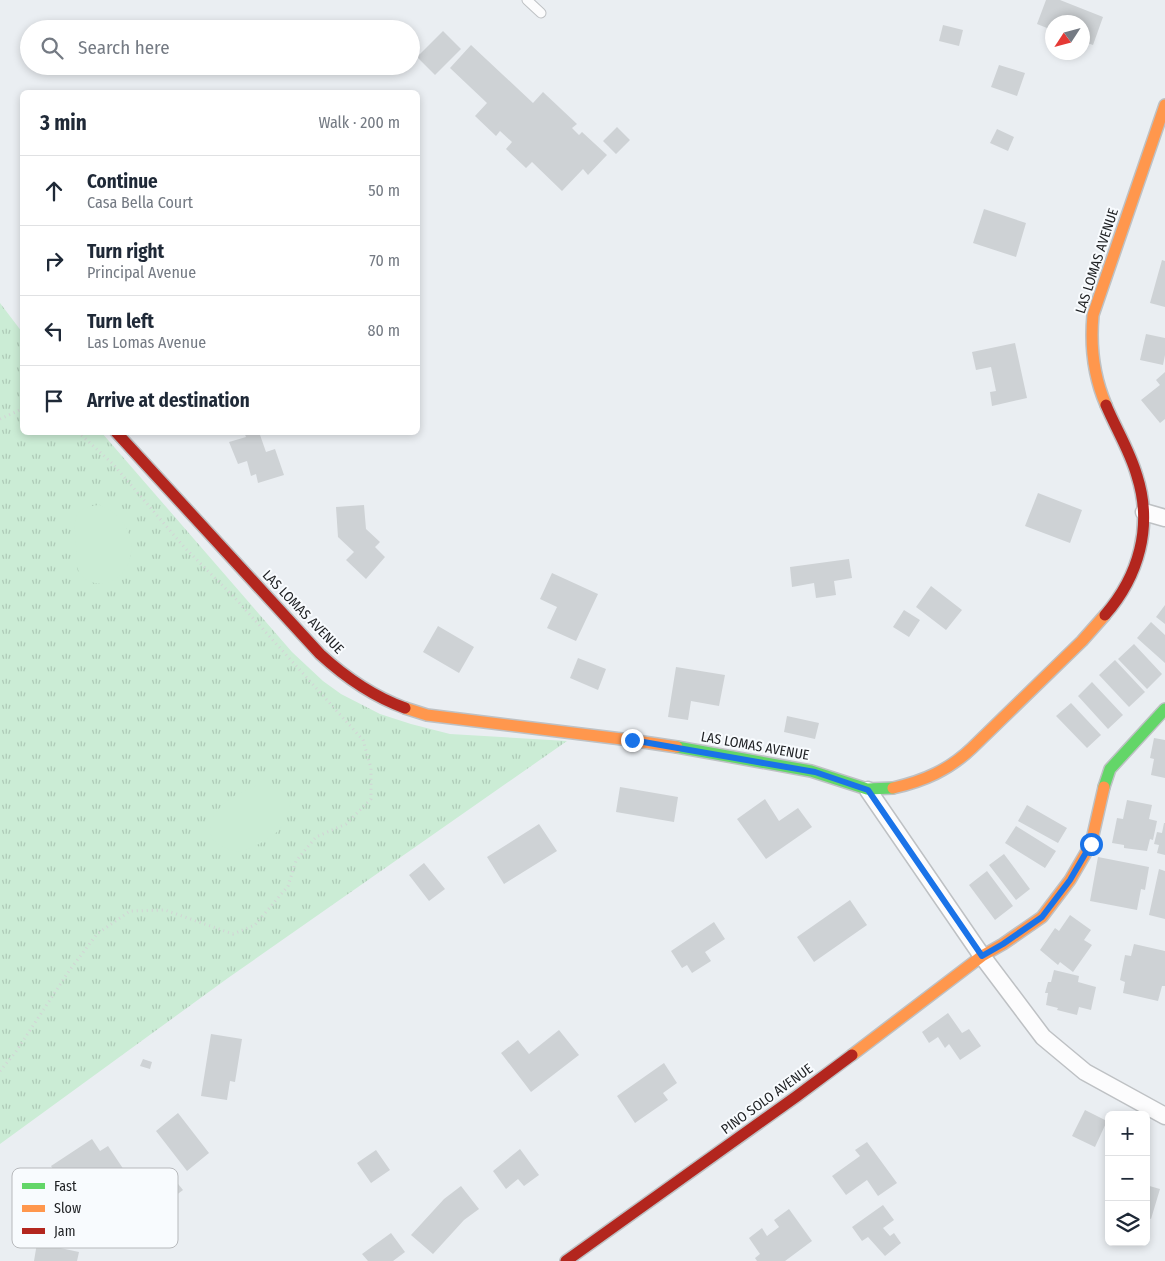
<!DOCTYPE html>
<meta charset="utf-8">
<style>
:root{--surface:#fff;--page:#f2f2f3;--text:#1f2937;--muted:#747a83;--line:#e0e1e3}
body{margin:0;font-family:"Fira Sans Condensed",sans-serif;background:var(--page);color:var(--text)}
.controls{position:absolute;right:15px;bottom:15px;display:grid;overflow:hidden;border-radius:8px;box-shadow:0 2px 8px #0003}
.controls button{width:45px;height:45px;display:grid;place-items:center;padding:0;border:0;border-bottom:1px solid var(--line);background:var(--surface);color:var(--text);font:25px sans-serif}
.compass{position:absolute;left:1045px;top:15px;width:45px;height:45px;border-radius:50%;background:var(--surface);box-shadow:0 2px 8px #0003;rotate:234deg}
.stop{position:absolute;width:15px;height:15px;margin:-11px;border:4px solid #1a73e8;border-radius:50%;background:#fff}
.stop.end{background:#1a73e8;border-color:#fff;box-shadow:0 1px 5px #0008}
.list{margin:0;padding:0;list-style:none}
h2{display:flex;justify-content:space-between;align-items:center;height:65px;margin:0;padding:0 20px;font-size:21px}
h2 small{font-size:16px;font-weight:400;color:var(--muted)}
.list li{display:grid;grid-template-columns:32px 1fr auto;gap:15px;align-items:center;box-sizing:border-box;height:70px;padding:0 20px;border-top:1px solid var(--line)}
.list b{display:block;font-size:19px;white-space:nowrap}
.list p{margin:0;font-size:16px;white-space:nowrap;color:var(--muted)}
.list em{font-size:16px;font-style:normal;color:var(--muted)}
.icon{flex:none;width:28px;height:28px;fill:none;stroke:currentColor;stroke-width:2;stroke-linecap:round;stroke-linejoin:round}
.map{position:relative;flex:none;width:1165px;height:1261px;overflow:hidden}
.search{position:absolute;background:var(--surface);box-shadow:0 2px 8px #0003;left:20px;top:20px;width:400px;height:55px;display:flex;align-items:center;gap:12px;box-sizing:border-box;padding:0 18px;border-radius:28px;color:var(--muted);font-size:19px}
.panel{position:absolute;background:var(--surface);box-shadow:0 2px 8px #0003;left:20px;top:90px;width:400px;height:345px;border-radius:8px}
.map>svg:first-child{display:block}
.grass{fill:url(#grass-tufts)}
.pitch{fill:#cbecd5}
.building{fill:#ced2d5}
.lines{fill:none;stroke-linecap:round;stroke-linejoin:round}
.lane-casing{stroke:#bec1c4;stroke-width:11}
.street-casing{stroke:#bec1c4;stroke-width:19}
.fast-casing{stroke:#bec1c4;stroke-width:14}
.slow-casing{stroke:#bec1c4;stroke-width:14}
.jam-casing{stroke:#bec1c4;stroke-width:14}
.path{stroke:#d2d4d5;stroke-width:3;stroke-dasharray:1 4;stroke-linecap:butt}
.lane{stroke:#fcfcfd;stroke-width:9}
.street{stroke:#fcfcfd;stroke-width:16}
.fast{stroke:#63d668;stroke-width:11}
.slow{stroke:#ff974d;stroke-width:11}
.jam{stroke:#b3261e;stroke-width:11}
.route{stroke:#1a73e8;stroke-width:6}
.labels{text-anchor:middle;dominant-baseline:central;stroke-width:4;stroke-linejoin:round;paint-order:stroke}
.street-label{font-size:14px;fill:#1e2023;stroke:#f8fbfe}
.key{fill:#f8fbfe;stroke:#b7b9bc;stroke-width:1}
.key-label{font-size:14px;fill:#1e2023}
</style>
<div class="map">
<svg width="1165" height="1261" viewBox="0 0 1165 1261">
<defs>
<pattern id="grass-tufts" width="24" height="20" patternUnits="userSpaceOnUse" patternTransform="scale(1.25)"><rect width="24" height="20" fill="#cbecd5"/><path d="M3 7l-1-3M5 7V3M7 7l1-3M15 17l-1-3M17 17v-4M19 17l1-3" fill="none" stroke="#aecab7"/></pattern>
</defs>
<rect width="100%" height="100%" fill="#eaeef2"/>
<path class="grass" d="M0,303L22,332V432L102,433L292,652L323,681L341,694L380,714L411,724L450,734L567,741L228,978L0,1144Z"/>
<path class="pitch" d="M100,505C107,508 114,512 119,518C136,535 136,564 116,579C105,587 87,585 79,572C75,564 77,554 76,545C75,522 69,507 100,505Z
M257,785C275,785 280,787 291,801C286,825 281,832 259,844C253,846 247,850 241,851C237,852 230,850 226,848C200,840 210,814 227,801C236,794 246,790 257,785Z"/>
<path class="building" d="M1046,0H1060L1103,17L1093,45L1082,41V22H1052V30L1037,24Z
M943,25L963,30L959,46L939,41Z
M443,31L461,49L435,75L417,57Z
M471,45L533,103L543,92L577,124L572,128L579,135L582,132L607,155L588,175L583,169L562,191L532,162L526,168L506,149L512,142L500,131L496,136L475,116L487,103L450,68Z
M999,65L1025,73L1017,96L991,87Z
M617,127L630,140L616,154L603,141Z
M997,129L1014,137L1008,151L990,143Z
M984,209L1026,223L1016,257L973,243Z
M1162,260L1165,261V307L1150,303Z
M1146,334L1165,338V355L1163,365L1140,360Z
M1015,343L1027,398L992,406L990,392L996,391L991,367L976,370L972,352Z
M1165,372V419L1160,423L1141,400L1160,385L1156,380Z
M244,432H259L266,452L275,449L284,475L258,483L256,474L251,476L247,461L238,464L229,442L246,437Z
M1038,493L1082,510L1070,543L1025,526Z
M364,505L366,529L380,542L375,547L385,557L366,579L346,560L354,552L338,537L336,507Z
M849,559L852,578L834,581L836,595L816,598L814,583L792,587L790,567Z
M552,573L598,594L576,641L547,628L557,607L540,599Z
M931,586L962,610L946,630L916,607Z
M1165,605V624L1156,617Z
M904,610L920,620L909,637L893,627Z
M1151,622L1165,635V663L1137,638Z
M438,626L474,647L459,673L423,652Z
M1134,644L1162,674L1147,689L1118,659Z
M578,658L606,669L598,690L570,678Z
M1115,660L1145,692L1129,707L1099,675Z
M676,667L725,675L719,706L691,701L688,720L668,717Z
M1092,682L1123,715L1108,729L1078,696Z
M1071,703L1101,735L1087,748L1056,716Z
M787,716L819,723L815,739L784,732Z
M1154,738L1165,740V778L1151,775L1154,759L1150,758Z
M620,787L678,797L674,822L616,812Z
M765,799L779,821L798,808L812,827L766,859L737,819Z
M1127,800L1152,805L1149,819L1157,821L1153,840L1150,839L1147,851L1124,848V845L1112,843L1117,818L1123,819Z
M1027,805L1067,828L1058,843L1018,821Z
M1164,823H1165V855L1157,853L1159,845L1154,844L1157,832L1162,833Z
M539,824L557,851L504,884L487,857Z
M1016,826L1056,851L1045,868L1005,843Z
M1004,854L1030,889L1016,900L989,865Z
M1098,857L1149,867L1145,890L1141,889L1137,910L1090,901Z
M424,863L445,889L429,901L409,875Z
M1159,869L1165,871V919L1149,915Z
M987,871L1013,906L995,920L969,885Z
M850,900L867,925L814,962L797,937Z
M1070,915L1091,930L1084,940L1092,945L1073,972L1060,962L1058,965L1040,950L1055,928L1059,931Z
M714,922L725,939L705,952L711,961L692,973L687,965L682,968L671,951Z
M1134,944L1165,951V986H1162L1158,1001L1123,993L1125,982L1120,980L1125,955L1131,956Z
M1054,970L1079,976L1078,982L1096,987L1091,1010L1079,1007L1077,1015L1057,1010L1058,1008L1046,1005L1048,993H1045L1048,982H1051Z
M948,1013L962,1033L969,1029L981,1046L960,1060L949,1044L945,1048L938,1037L929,1043L922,1032Z
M559,1030L579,1055L531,1092L501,1053L518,1040L529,1054Z
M211,1034L242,1039L235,1082L230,1081L227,1100L201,1096Z
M143,1059L152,1062L150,1069L140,1066Z
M664,1063L677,1083L663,1093L668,1100L635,1123L617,1096Z
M1085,1110L1107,1121L1095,1147L1072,1136Z
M178,1113L209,1153L187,1171L156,1131Z
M92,1139L100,1151L108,1146L132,1182L107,1198L91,1174L72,1187L85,1206L70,1216L47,1182L57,1175L51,1166Z
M867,1142L897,1183L878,1196L867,1180L846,1195L832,1176L860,1156L855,1150Z
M520,1149L539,1175L524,1186L518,1179L506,1189L493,1171Z
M376,1150L390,1170L371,1183L357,1163Z
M165,1168L183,1190L167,1202L150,1180Z
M1146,1185L1160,1189L1151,1219L1146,1217Z
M461,1186L479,1209L464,1220L433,1254L411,1235L444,1199Z
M883,1205L894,1220L883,1228L890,1236L894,1233L901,1243L885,1256L868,1237L862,1241L852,1227Z
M789,1209L812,1241L785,1261H757L755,1258L760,1254L749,1238L762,1228L767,1236L779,1227L774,1220Z
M391,1233L405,1252L393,1261H368L362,1254Z
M37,1243L79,1252L77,1261H34Z"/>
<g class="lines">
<g class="lane-casing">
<path id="lane" d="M527,0L541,13"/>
</g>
<g class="street-casing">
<path id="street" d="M1144,512L1165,518
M868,790L982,956L1043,1037L1085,1072L1165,1116"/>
</g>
<g class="fast-casing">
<path id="fast" d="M677,747L811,771L867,789L893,788
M1104,787L1110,769L1165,709"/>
</g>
<g class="slow-casing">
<path id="slow" d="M1106,405C1093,375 1090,347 1093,315L1165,105
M405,708L427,715L630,740L677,747
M893,788C924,781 949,770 972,748L1082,641L1105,615
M852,1055L982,956L1003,944L1042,917L1070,880L1091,844L1104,787"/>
</g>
<g class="jam-casing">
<path id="jam" d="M116,432L320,654C345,677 372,696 405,708
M1105,615C1139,576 1153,526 1137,476C1130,451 1116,429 1106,405
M566,1261L797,1096L852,1055"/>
</g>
<path class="path" d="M0,419L22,409
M0,1071L15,1053L69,971L97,934L130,911L165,910L233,934L255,925L288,886L296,861L316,837L346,824L371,799V768L363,740L234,597L185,548L113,464L78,432"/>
<use href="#lane" class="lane"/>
<use href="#street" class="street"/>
<use href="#fast" class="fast"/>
<use href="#slow" class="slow"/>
<use href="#jam" class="jam"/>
</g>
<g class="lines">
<path class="route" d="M632,740L815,772L868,790L982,956L1003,944L1042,917L1070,880L1091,844"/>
</g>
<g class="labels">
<g class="street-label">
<text transform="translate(1097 261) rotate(-72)">LAS LOMAS AVENUE</text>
<text transform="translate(303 612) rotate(46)">LAS LOMAS AVENUE</text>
<text transform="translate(755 746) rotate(10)">LAS LOMAS AVENUE</text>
<text transform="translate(767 1099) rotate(-36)">PINO SOLO AVENUE</text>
</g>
</g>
<rect x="12" y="1168" width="166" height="80" rx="8" class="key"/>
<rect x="22" y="1183" width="23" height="6" fill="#63d668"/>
<rect x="22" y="1205" width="23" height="7" fill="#ff974d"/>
<rect x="22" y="1228" width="23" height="6" fill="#b3261e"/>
<g class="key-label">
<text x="54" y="1191">Fast</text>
<text x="54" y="1213">Slow</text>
<text x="54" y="1236">Jam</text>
</g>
</svg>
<div class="controls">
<button>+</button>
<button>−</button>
<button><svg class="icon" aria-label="layers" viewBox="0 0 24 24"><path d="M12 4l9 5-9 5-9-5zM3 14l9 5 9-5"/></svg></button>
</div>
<svg class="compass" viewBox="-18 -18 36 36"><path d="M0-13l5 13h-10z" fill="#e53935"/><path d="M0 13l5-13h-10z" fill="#747a83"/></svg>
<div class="stop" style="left:1091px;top:844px"></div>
<div class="stop end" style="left:632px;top:740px"></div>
<div class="search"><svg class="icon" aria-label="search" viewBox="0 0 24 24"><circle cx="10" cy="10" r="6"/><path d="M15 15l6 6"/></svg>Search here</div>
<section class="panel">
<h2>3 min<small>Walk · 200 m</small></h2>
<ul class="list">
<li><svg class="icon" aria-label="ahead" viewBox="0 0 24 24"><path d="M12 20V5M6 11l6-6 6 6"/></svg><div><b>Continue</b><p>Casa Bella Court</p></div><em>50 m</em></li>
<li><svg class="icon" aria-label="right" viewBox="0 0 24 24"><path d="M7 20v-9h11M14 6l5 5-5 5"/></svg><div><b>Turn right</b><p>Principal Avenue</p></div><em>70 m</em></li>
<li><svg class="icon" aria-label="left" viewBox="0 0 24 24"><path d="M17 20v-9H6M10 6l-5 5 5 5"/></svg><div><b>Turn left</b><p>Las Lomas Avenue</p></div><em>80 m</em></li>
<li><svg class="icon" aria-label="arrive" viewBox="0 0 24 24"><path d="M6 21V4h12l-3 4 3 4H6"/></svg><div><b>Arrive at destination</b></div></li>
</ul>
</section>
</div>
